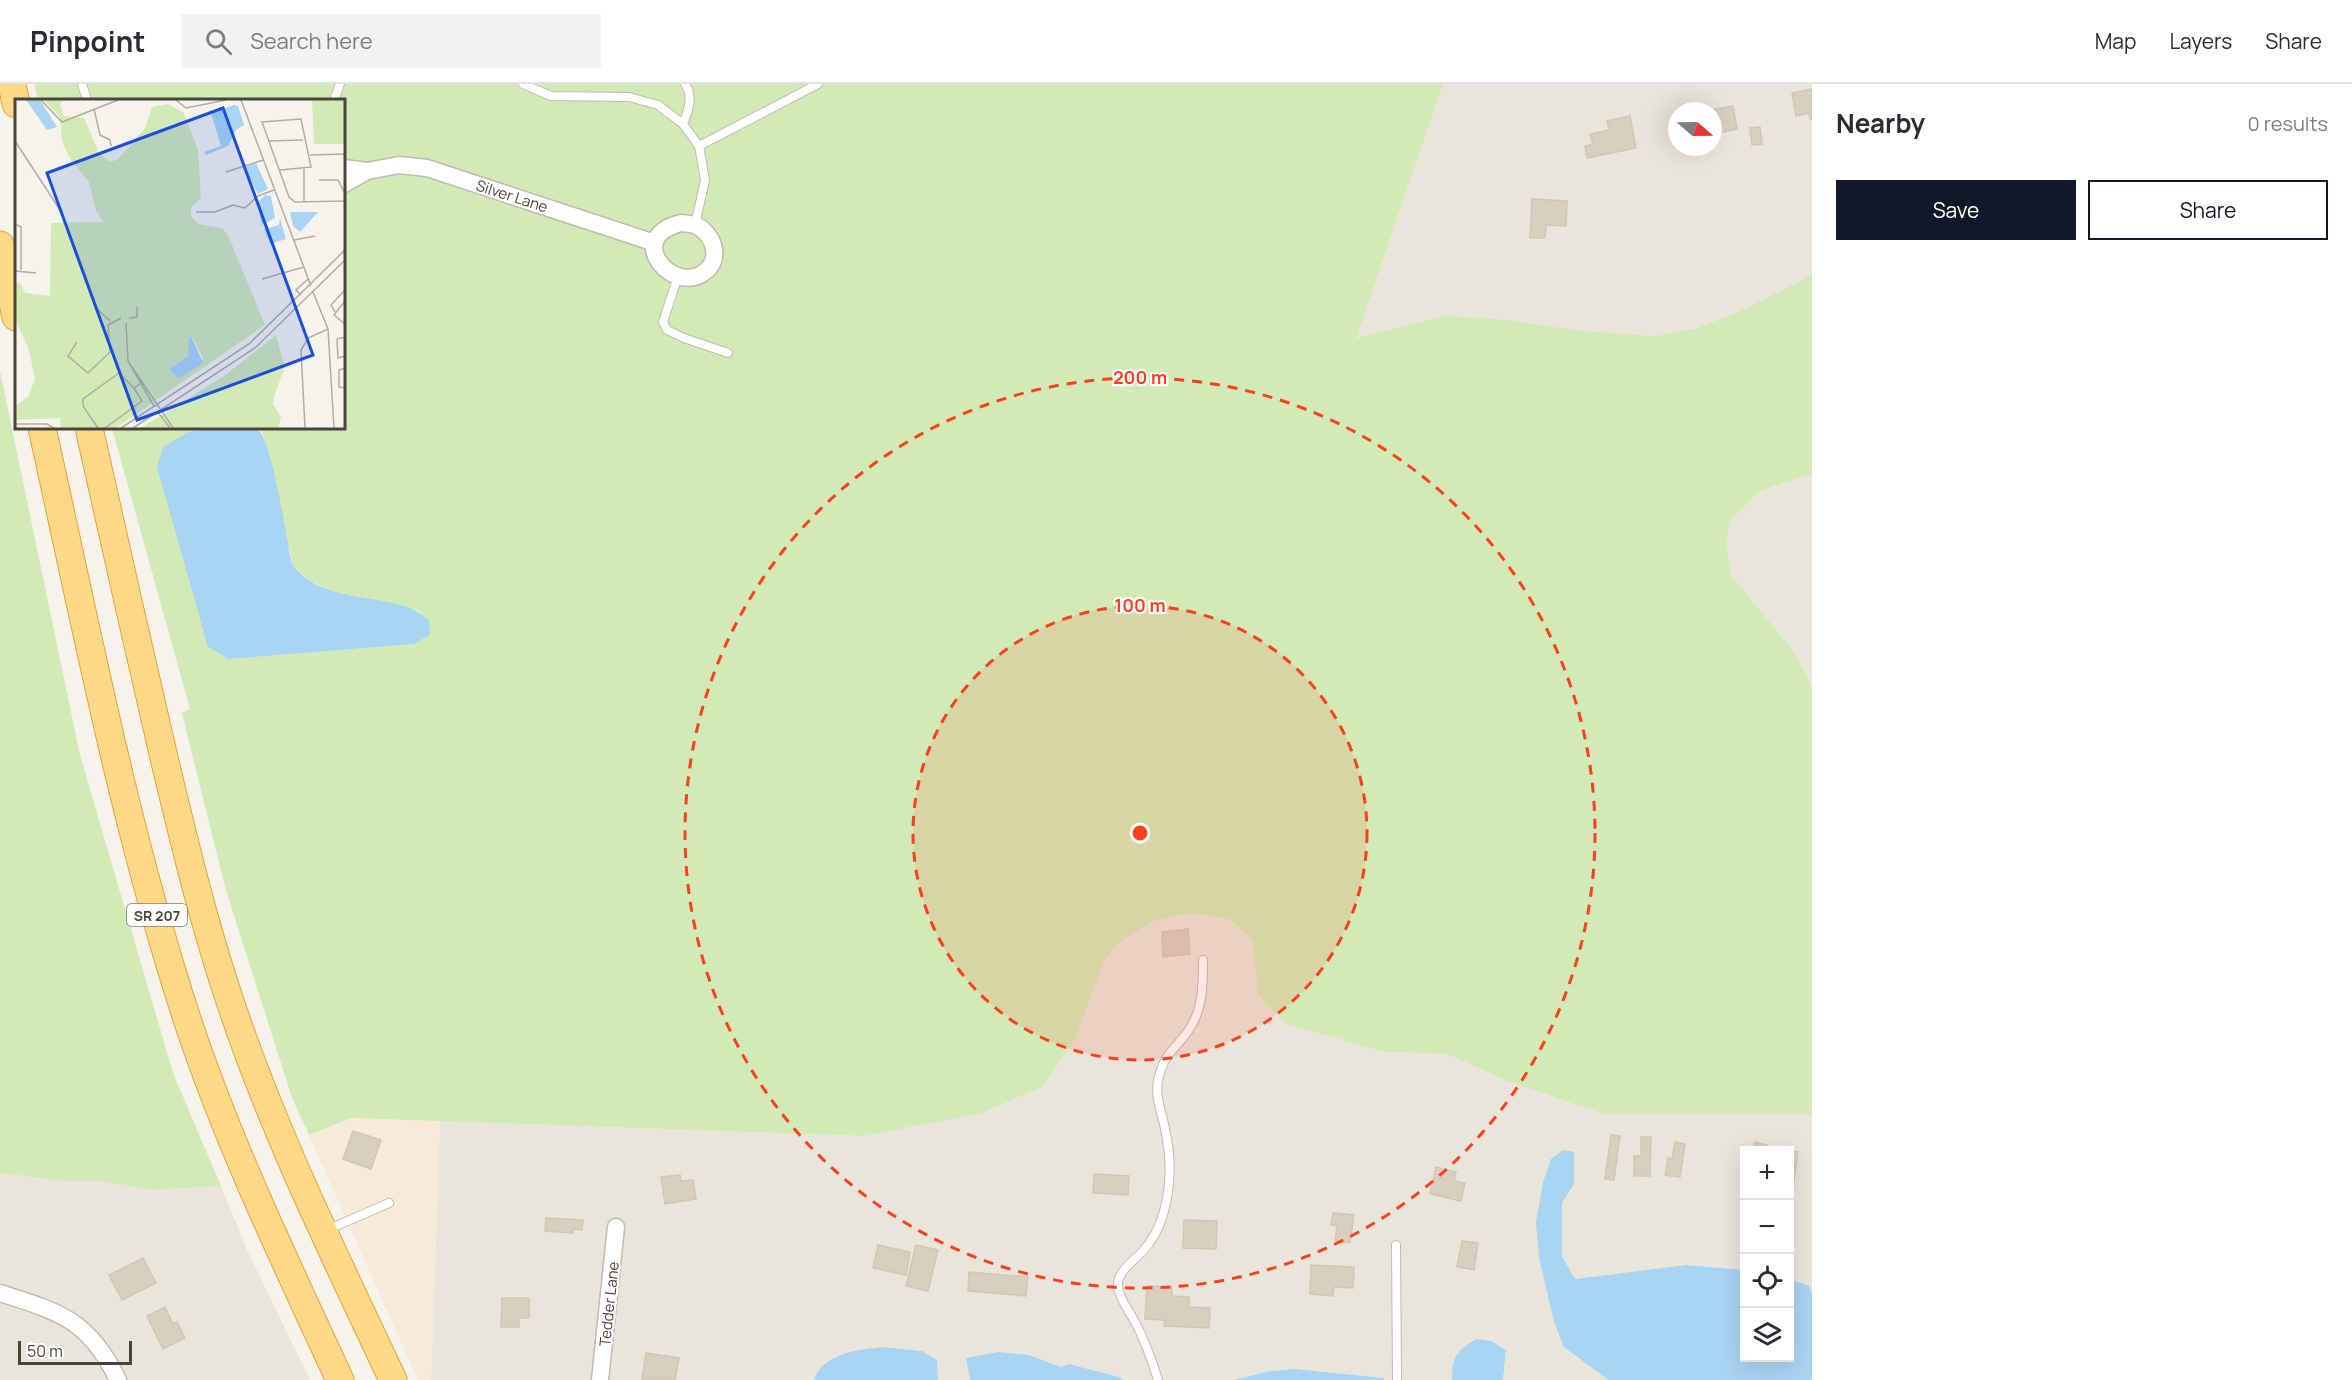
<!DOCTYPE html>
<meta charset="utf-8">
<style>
:root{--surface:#fff;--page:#f2f2f3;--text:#2b2b33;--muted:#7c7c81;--line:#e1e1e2;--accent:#111827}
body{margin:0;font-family:Manrope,sans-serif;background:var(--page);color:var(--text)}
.controls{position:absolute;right:18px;bottom:18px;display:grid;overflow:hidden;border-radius:0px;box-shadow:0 6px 24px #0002}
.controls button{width:54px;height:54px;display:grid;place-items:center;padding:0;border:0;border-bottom:2px solid var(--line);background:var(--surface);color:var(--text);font:30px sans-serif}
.compass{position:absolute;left:1668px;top:18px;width:54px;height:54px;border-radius:50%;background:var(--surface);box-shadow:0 6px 24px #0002;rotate:110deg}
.scale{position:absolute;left:18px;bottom:15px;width:114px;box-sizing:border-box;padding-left:6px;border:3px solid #4b4439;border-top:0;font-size:16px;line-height:21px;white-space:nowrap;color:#4b4439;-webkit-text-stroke:4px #fff;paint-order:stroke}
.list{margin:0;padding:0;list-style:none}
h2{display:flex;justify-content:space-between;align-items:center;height:78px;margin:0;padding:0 24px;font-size:26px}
h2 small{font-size:20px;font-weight:400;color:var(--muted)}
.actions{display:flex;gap:12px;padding:18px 24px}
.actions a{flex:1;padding:14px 0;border:2px solid var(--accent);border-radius:0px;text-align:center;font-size:21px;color:var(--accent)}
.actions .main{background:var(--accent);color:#fff}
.icon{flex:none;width:33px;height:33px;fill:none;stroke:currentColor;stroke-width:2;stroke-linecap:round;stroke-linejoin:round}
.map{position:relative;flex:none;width:1812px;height:1296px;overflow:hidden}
header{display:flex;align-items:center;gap:36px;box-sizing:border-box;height:84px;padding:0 30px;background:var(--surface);border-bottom:2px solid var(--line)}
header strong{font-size:28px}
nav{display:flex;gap:33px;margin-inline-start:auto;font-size:21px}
.search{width:420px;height:54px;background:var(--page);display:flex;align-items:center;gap:15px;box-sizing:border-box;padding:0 21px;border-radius:0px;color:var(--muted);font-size:22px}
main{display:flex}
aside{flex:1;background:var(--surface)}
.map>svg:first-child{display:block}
.residential{fill:#eae5da;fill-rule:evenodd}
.commercial{fill:#f7ead8}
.green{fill:#d2eab5}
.water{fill:#a9d4f2}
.building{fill:#d8cfc1;stroke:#d3c7b4;stroke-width:1.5}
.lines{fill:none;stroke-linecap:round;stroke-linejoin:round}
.service-casing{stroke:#c2bbae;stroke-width:10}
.minor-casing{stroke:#c2bbae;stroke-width:19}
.trunk-casing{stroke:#e0a43c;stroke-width:29}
.service{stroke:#fff;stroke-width:8}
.minor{stroke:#fff;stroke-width:16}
.trunk{stroke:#ffd985;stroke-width:27}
.ring{fill:none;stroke:#fc3f1d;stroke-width:3;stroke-dasharray:10 8}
.labels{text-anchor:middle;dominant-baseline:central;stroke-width:4.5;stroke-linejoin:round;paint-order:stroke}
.shield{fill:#fff;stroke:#817c74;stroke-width:1.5}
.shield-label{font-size:14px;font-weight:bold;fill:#4b4439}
.street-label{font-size:15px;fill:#4b4439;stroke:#fff}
.inset-road{fill:none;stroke:#b2ada4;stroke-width:1.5}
.view{fill:#1d4ed8;fill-opacity:0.15;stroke:#1d4ed8;stroke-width:3}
.inset-edge{fill:none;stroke:#4b4439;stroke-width:3}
.centre{fill:#fc3f1d;stroke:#fff;stroke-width:3}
.ring-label{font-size:18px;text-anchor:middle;font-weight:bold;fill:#fc3f1d;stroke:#fff;stroke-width:4.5;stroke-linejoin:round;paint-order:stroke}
</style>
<header>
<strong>Pinpoint</strong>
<div class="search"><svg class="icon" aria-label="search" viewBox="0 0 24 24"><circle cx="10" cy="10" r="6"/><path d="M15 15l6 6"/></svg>Search here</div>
<nav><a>Map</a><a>Layers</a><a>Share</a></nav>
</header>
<main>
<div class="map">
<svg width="1812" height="1296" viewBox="0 0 1812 1296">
<rect width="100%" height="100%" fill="#f6f3ec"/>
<path class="residential" d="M1443,0H1812V191L1742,226L1697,244L1654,252L1584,247L1506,236L1355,254ZM1677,27H1713V63H1677Z
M1812,390V602L1795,569L1731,491L1726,459L1730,437L1762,407Z
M1189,829L1229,835L1252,855L1258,910L1386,968L1447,970L1507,997L1603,1030H1812V1208L1809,1202L1790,1195V1066H1744V1186L1686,1181L1575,1195L1562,1172V1119L1574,1100V1068L1539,1174L1554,1237L1564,1263L1608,1296H1503L1506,1266L1452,1284V1296H1384L1383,1294L1295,1285L1270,1287L1234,1296H1123L1119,1293L1069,1280L1061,1283L1029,1271L966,1274L970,1296H938L937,1276L922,1267L883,1263L834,1272L824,1280L814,1296H431L440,1037L864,1052L1076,954L1104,877L1120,858L1155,837Z
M0,1089L63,1097H101L152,1106L221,1102L247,1166L310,1296H0Z"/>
<path class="commercial" d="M351,1034L440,1037L431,1296H418L309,1051Z"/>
<path class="green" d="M34,0H1443L1356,254L1446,232L1506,236L1584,247L1654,252L1697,244L1742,226L1812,191V390L1761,407L1730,437L1726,459L1731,491L1795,569L1812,602V1030H1603L1507,997L1447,970L1386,968L1286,940L1258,910L1252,855L1229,835L1189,829L1155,837L1120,858L1104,877L1076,954L1042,1003L981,1029L864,1052L351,1034L309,1051L292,1014L225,803L182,629L190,625L112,344H209L187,348L229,575L414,560L430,551L419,527L343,512L310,497L293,482L271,379L262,348L257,344H344V16H38Z
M0,287L80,671L173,989L221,1102L152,1106L101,1097H63L0,1089Z"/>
<path class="water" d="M209,344H257C272,358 283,434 288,458C289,466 290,478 295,484C332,525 395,505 429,536L430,551L414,560L229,575L208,563L157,383L163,363L188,348Z
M1563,1066L1574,1068V1100L1562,1119V1172L1575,1195L1686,1181L1744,1186V1274H1790V1195L1809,1202L1812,1208V1296H1608L1564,1263L1554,1238L1539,1174L1536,1138L1543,1098L1551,1075Z
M1476,1255L1491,1257L1506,1266L1503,1296H1452C1452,1272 1457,1267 1476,1255Z
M883,1263L922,1267L937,1276L938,1296H814C824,1268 857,1266 883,1263Z
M998,1268L1029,1271L1061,1283L1069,1280L1119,1293L1123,1296H970L966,1274Z
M1295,1285L1384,1294V1296H1234L1270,1287Z"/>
<path class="building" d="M1812,5V35H1810L1809,29L1796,32L1792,9Z
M1733,22L1737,45L1713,50V27H1706Z
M1630,32L1636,64L1587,74L1585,62L1593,60L1590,50L1609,46L1607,37Z
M1760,43L1762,60L1752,61L1750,44Z
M1532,115L1567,117L1566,142L1546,141L1545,154H1530Z
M1188,845L1190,870L1163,873L1162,848Z
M353,1047L381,1056L371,1085L343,1075Z
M1611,1051L1620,1052L1614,1096L1605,1095Z
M1641,1053H1651L1650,1092H1634V1072H1641Z
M1675,1058L1685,1060L1680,1093L1665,1091L1668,1074L1672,1075Z
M1755,1058L1767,1061L1766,1066H1753Z
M1788,1066L1798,1068L1793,1102L1790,1101Z
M1436,1083L1456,1088L1454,1097L1465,1099L1461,1117L1430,1110Z
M1094,1090L1129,1092L1128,1111L1093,1109Z
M680,1091L681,1097L693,1096L696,1115L665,1120L661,1093Z
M1333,1129L1354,1131L1350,1159L1335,1157L1337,1142L1331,1141Z
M546,1134L583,1136L582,1146L574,1145L573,1149L545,1147Z
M1184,1136L1217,1137L1216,1165L1183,1164Z
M1462,1157L1478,1159L1474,1186L1457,1183Z
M878,1161L910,1168L906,1191L873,1184Z
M916,1161L938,1166L928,1207L906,1202Z
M143,1174L156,1199L122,1216L109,1191Z
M1311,1181L1354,1183L1353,1204L1334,1203L1333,1212L1310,1210Z
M969,1188L1028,1193L1026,1212L968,1207Z
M1147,1202L1172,1203V1212L1189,1213V1223L1210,1224L1209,1244L1164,1242L1165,1236L1145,1235Z
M502,1214H529V1234H519V1243H501Z
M165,1223L173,1240L177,1238L185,1254L163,1265L147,1232Z
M646,1269L679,1274L675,1296H642Z"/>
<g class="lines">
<g class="service-casing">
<path id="service" d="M82,0L87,16
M523,0L551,12L629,13L658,21L683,40L699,62L705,96L695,141
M334,16L340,0
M683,40C688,27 694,13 685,0
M699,62L818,0
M678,192L663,238L667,246L684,254L728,269
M327,1146L389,1119
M1396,1161L1397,1296
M1158,1296C1152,1276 1144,1255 1134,1236C1129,1227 1119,1214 1118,1203C1116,1188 1134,1177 1143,1167C1152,1157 1159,1144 1163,1131C1171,1103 1172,1078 1166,1050C1163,1030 1153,1012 1159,992C1166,967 1175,966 1188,947C1203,927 1203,900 1203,876"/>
</g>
<g class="minor-casing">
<path id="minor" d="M344,84L367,87L399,81L427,84L655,159
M344,100L367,87
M681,139C685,139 690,140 695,141C712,148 722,172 707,186C676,215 621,154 681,139Z
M0,1209C60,1228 89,1236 118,1296
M600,1296L616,1143"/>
</g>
<g class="trunk-casing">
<path id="trunk" d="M12,0L16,20
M0,161L16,233
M42,344C86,541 124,742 187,935C228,1059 285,1177 340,1296
M89,344C114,455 139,567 165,678C183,753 201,828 225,902C269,1039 332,1166 393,1296"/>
</g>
<use href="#service" class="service"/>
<use href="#minor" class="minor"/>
<use href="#trunk" class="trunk"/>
</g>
<circle cx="1140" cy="749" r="227" fill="#fc3f1d" fill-opacity=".12"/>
<g class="ring">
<circle cx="1140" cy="749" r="227"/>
<circle cx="1140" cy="749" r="455"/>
</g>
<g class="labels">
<rect class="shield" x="127" y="820" width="60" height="22" rx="4.5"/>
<g class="shield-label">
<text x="157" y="831">SR 207</text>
</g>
<g class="street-label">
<text transform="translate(512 112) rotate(18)">Silver Lane</text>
<text transform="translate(609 1220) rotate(-84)">Tedder Lane</text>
</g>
</g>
<g transform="translate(15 15)">
<rect width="330" height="330" fill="#f6f3ec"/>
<path d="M29,1H48L45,5L49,17L69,19L84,54L95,63L103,60L130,29L137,8L153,5L169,14L183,51L186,99L176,108V117L183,125L207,129L213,136L250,226L101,329H46L45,319L0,321V307L13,298L20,280L14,251L0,220V184H5L10,194L35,197L36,124L89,123L81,112L74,83L57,63L47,43L45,18ZM176,235L189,261L173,257ZM297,1H330V45H299ZM261,236L270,268L259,297L258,305L266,318L263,329H126L209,277Z" fill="#d2eab5" fill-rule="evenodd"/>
<path d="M11,1H25L42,28L32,31ZM219,6L223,7L229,26L221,31L213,47L191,56L189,53L206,47L196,14ZM241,64L253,90L243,95L229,68ZM250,96L256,97L260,119L247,126L242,104ZM275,113H303L285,133L278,127ZM265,119L271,140L255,145L249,130L264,126ZM175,235L188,264L163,280L155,270L173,257Z" fill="#a9d4f2"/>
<path class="inset-road" d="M26,1L47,23L103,1M161,1L171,9L211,1M226,1L296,187M79,10L85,36L95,41L96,47M0,42L45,111M254,42L288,41M295,56L330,55M289,70V103M265,71L296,68L286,20L247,23L274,98L280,103L330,102M211,73L248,61M304,81H323L330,95M181,113H200L218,106L230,109L243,97L259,91M0,125L6,128V171M279,141L300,137M0,172L21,174M247,180L289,168M298,193L313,230L319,329M286,196L281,191L293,180M330,202L319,216L330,225M79,207L95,222M320,213L316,206L330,191M114,219L122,218V208M111,224L113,262L139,307M330,238L322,240L323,259L330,257M62,243L53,257L73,274L95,253L93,226L106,219M117,268L158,329M330,269L324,271V288L330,289M143,313L155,329M0,325H32L39,329M83,329L68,307V300L104,274L119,289L128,283M90,329L127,302L119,289M106,329L234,245L330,151M118,329L240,249L330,161M290,329L286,251L293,239L313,230"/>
<path class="view" d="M208,9L298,256L122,321L32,74Z"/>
<rect width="330" height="330" class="inset-edge"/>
</g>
<circle cx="1140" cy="749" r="9" class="centre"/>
<g class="ring-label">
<text x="1140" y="300">200 m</text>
<text x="1140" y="528">100 m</text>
</g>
</svg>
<div class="controls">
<button>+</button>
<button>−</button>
<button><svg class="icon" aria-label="locate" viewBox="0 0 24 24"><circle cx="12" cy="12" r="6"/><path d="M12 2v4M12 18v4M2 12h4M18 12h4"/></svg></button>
<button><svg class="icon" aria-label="layers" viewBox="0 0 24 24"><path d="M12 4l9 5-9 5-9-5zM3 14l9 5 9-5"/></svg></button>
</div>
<svg class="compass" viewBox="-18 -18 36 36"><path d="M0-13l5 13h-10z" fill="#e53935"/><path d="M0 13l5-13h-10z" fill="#7c7c81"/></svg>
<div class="scale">50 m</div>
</div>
<aside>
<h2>Nearby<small>0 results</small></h2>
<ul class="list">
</ul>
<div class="actions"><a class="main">Save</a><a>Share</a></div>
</aside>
</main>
